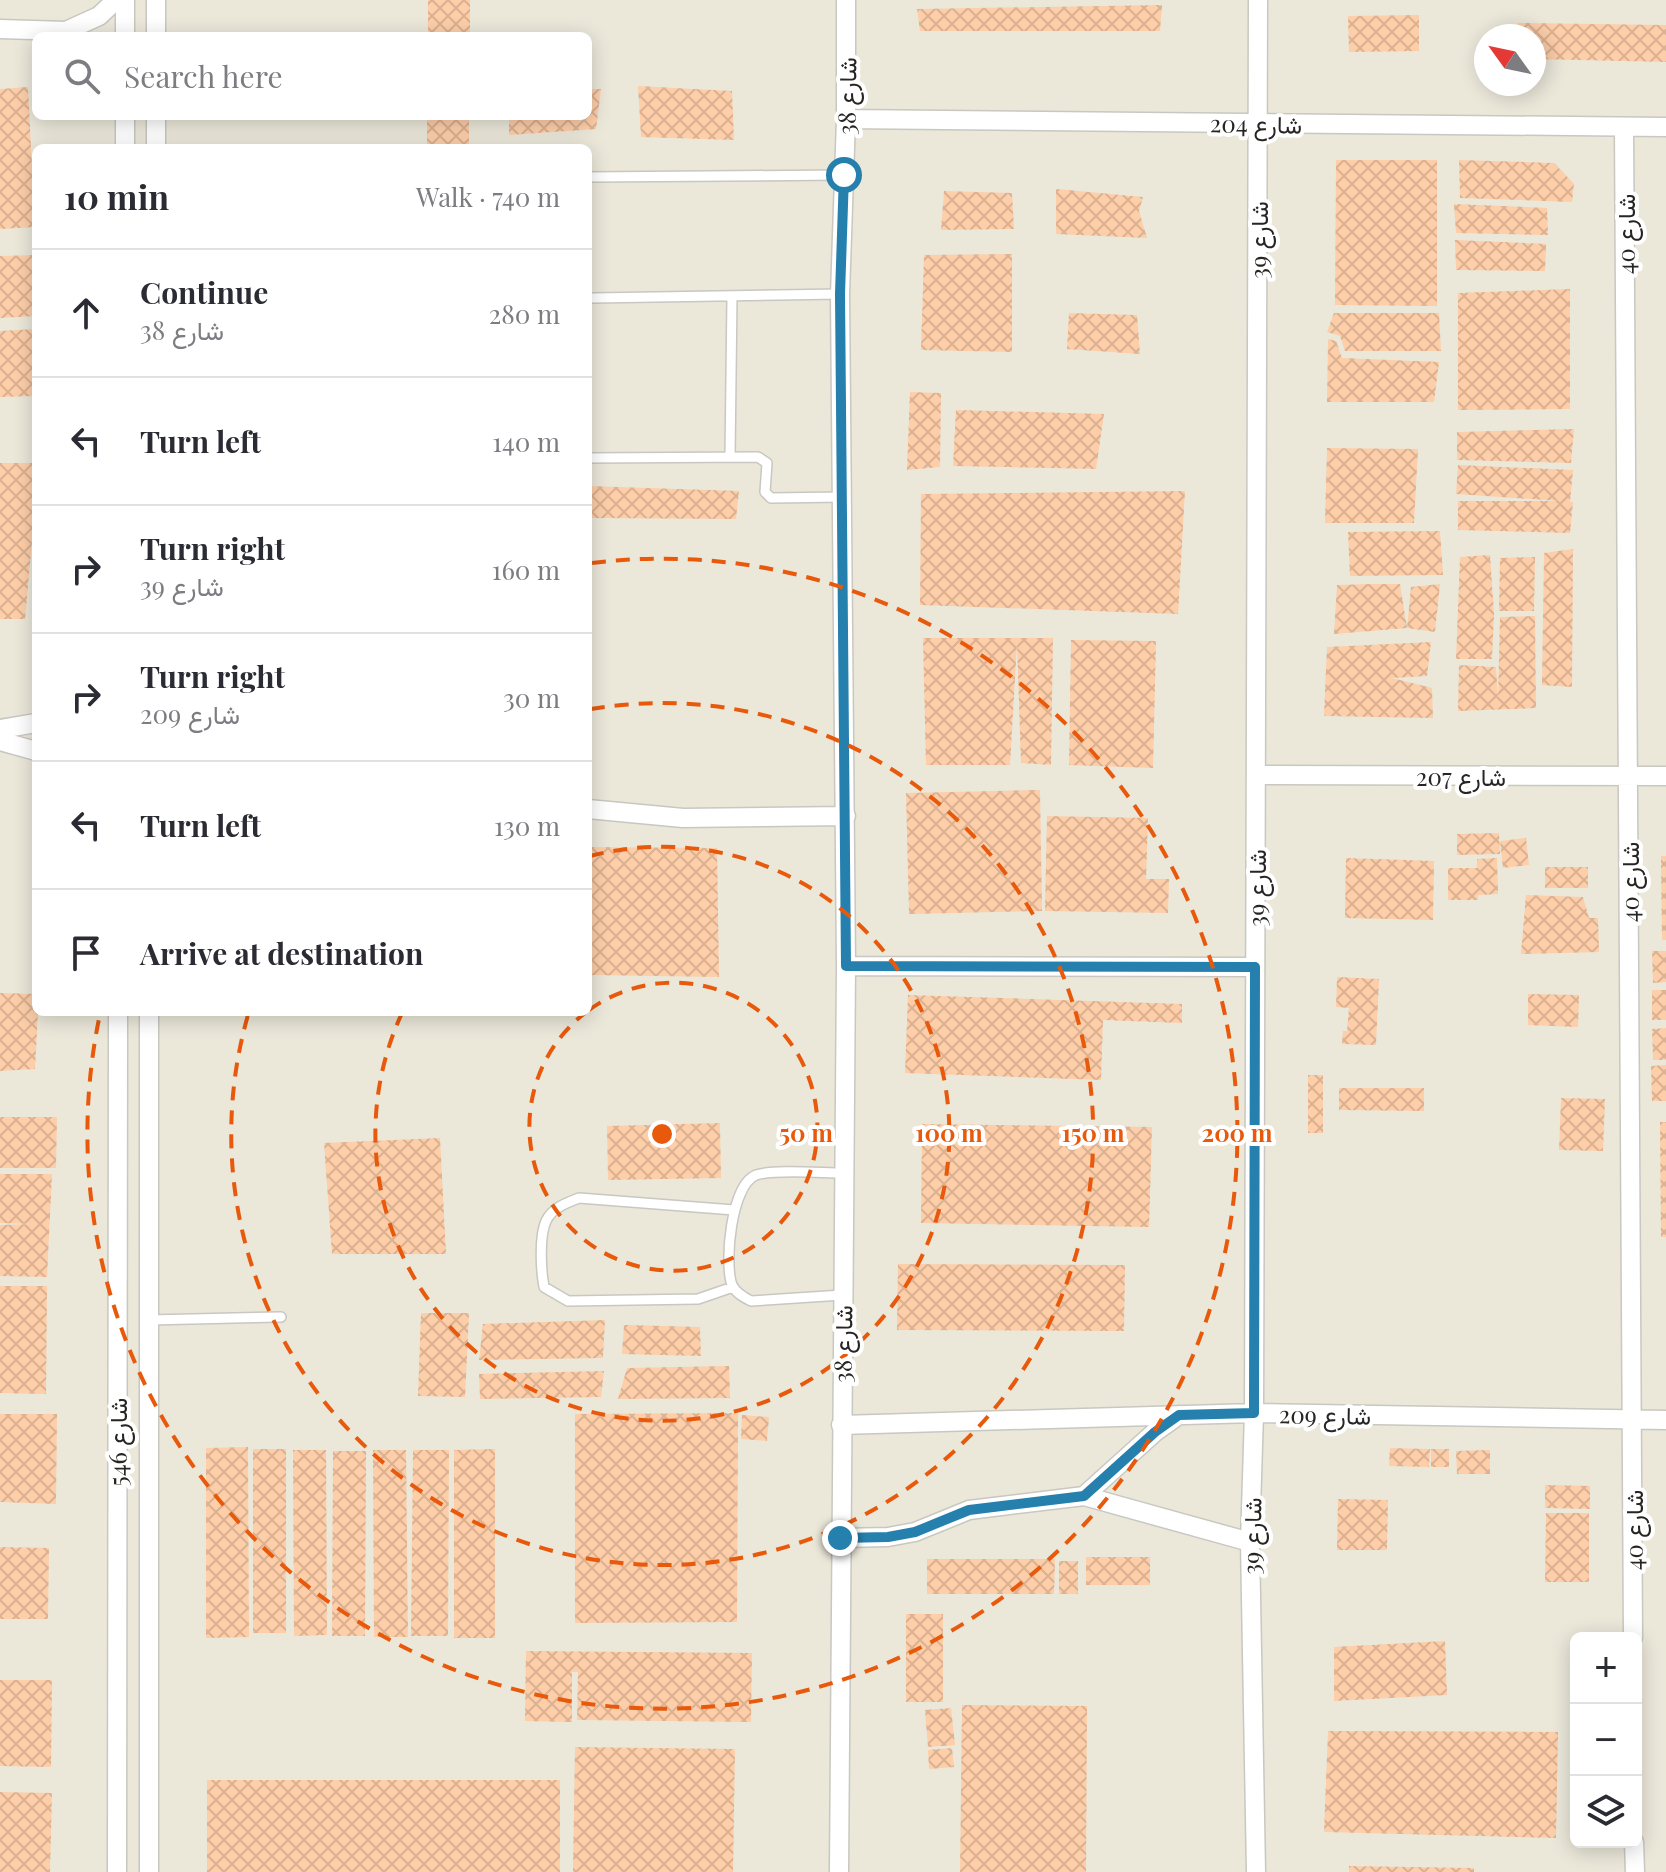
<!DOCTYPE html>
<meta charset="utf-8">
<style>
:root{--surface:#fff;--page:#f7f7f7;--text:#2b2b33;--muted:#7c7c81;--line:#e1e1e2}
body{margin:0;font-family:"Playfair Display",Vazirmatn,serif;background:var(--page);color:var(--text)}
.controls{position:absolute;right:24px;bottom:24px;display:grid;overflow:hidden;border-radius:12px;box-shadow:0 4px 20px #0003}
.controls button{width:72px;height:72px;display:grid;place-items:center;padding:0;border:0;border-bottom:2px solid var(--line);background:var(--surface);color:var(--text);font:40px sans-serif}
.compass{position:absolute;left:1474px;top:24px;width:72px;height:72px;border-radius:50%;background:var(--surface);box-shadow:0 4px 20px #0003;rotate:303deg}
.stop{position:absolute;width:24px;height:24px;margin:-18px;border:6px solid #2680ae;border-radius:50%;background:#fff}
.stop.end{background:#2680ae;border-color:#fff;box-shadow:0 2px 8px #0008}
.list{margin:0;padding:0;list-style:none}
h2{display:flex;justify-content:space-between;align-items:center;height:104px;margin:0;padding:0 32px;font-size:34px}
h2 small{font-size:26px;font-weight:400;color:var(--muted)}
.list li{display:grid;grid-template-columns:52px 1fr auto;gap:24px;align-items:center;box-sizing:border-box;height:128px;padding:0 32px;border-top:2px solid var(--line)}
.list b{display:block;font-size:30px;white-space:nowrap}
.list p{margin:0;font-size:26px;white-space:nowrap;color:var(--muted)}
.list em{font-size:26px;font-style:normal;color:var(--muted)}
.icon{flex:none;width:44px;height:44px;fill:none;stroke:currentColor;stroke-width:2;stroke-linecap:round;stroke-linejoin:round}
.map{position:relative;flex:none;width:1666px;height:1872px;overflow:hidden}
.search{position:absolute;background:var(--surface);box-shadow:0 4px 20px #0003;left:32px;top:32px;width:560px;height:88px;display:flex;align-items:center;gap:20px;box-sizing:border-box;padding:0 28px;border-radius:12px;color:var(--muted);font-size:30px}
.panel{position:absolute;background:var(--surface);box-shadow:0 4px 20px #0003;left:32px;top:144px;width:560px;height:872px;border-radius:12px}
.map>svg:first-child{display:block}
.built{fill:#ebe8da;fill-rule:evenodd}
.building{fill:url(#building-cross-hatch)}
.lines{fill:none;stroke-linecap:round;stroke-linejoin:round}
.lane-casing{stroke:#c8c7c1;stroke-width:12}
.street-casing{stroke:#c8c7c1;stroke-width:21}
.lane{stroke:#fff;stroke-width:9}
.street{stroke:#fff;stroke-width:18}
.route{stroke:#2680ae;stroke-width:10}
.ring{fill:none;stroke:#e8590c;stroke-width:4;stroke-dasharray:14 10}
.labels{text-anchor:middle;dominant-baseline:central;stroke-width:8;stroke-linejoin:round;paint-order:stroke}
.street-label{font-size:24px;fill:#262523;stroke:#fff}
.centre{fill:#e8590c;stroke:#fff;stroke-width:4}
.ring-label{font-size:24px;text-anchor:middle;font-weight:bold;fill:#e8590c;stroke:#fff;stroke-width:8;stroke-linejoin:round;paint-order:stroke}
</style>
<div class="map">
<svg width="1666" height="1872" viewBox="0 0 1666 1872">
<defs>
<pattern id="building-cross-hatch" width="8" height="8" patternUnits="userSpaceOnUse" patternTransform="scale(2)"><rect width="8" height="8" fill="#fecea9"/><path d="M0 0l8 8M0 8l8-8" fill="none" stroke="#dab191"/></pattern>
</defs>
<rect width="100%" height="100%" fill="#f6f5ee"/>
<path class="built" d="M0,0H1666V1872H0ZM36,36H588V116H36ZM1486,36H1534V84H1486ZM36,148H588V1012H36ZM1576,1638H1636V1842H1576Z"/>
<path class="building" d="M428,0H470V36H428Z
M1162,5L1160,31H920L917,9Z
M1419,15V51L1349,52L1348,16Z
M1518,23L1666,25V62L1534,59V36H1517Z
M638,86L732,91L734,140L641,137Z
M28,87L35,227L0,229V89Z
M588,89H601L596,129L509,135V116H588Z
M427,116H469V148H427Z
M1336,160H1437V306L1335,305Z
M1459,160L1554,163L1574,184L1572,202L1460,198Z
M1056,189L1143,197L1139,211L1147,238L1056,234Z
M944,191L1012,193L1014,229L941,230Z
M1454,204L1547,208L1548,235L1456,233Z
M1455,240L1546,244L1545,271L1456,270Z
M1012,254V352L921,350L924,255Z
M36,255V316L0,318V256Z
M1570,289V409L1458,410V293Z
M1069,313L1137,315L1140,354L1067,349Z
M1334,313H1439L1441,351H1345L1340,336L1327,332Z
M36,329V396L0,397V331Z
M1328,339L1336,341L1342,358L1439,362L1434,402H1327Z
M910,392L941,393L940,467L907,470Z
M956,410L1104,414L1096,469L953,466Z
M1574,429L1571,463L1457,460V432Z
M1327,448L1418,449L1414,523H1325Z
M0,463H36V496L25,619H0Z
M1458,465L1573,470L1570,502H1573L1570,533L1458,530V501H1560L1456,494Z
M588,486L739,491L736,519L588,518Z
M1185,491L1178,614L920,605L921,494Z
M1440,531L1443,575L1350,576L1348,532Z
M1573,549L1572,687L1542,685L1544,553Z
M1490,555L1494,614L1492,659H1456L1460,557Z
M1535,557L1534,611H1499L1500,558Z
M1371,584H1400L1407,628L1334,634L1337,585Z
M1440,584L1435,632L1407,628L1411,587Z
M1535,616L1536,708L1458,711L1459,665L1496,667L1498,699L1500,617Z
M923,638H1053L1051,765L1021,763L1017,643L1010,765H926Z
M1071,640L1156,641L1153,768L1069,765Z
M1431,642L1427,676L1392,678L1432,688L1433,718L1324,716L1327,647Z
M1040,790L1042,911L909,914L906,793Z
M1047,816L1148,818L1146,879H1169L1168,913L1045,911Z
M1499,833L1500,854L1457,855V834Z
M1526,838L1529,865L1503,868L1500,841Z
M588,847L717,848L719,977L588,975Z
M1661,856H1666V940H1662Z
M1346,858L1434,861L1433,920L1345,918Z
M1497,858L1498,894L1478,895V900H1448V868H1477V859Z
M1545,867H1588V888H1545Z
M1526,895L1583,897L1589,918H1598L1599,952L1521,954Z
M1652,951H1666V982L1653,983Z
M1337,977L1379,979L1376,1045L1342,1044L1343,1031H1347L1349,1008L1336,1007Z
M1652,990H1666V1020H1652Z
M0,993L36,994V1012H38L35,1069L0,1071Z
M1528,994L1579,995L1578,1027L1528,1025Z
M908,995L1182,1004V1023L1103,1020L1101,1080L905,1073Z
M1666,1028V1060H1653L1652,1029Z
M1666,1065V1101H1652L1651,1066Z
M1308,1075H1323V1133H1308Z
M1339,1088H1424V1111L1339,1110Z
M1561,1098L1605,1099L1603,1151L1559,1150Z
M0,1117H57L56,1168H0Z
M1660,1122H1666V1237H1661Z
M720,1123L721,1178L608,1180L607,1126Z
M922,1124L1152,1127L1149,1227L921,1223Z
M440,1138L446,1254H332L324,1143Z
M0,1174H52L47,1277L0,1276V1225L31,1224L0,1223Z
M898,1264L1125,1265L1124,1331L897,1330Z
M0,1286H47L46,1394L0,1393Z
M421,1313H469L465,1397L418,1396Z
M605,1320L603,1358L479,1360L483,1324Z
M624,1325L700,1327L701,1356L622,1354Z
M729,1366L730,1398L618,1399L627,1368Z
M604,1371L601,1397L480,1399L479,1374Z
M738,1413L737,1622L575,1623V1414Z
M0,1414H57L56,1504L0,1502Z
M742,1415L769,1417L767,1441L741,1439Z
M248,1447L249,1637L206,1638V1448Z
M1390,1448L1430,1449L1429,1467L1389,1466Z
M253,1449H286V1633H253Z
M495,1449V1638H454V1450Z
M1431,1449H1449V1467H1431Z
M293,1450H326L327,1635L294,1636Z
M373,1450H406L408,1637H374Z
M413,1450H449L448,1636H411Z
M1490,1450V1474H1457L1456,1451Z
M333,1451H366L365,1636H332Z
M1545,1485L1590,1486V1509L1545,1508Z
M1338,1499L1388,1500L1387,1550H1337Z
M1546,1513H1589V1582H1545Z
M0,1547L49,1548L48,1619H0Z
M1086,1557H1150V1585H1086Z
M927,1559H1055L1054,1594H927Z
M1059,1561H1078V1594H1059Z
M906,1614H943V1702H906Z
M1445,1641L1447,1695L1334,1701V1647Z
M526,1651L752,1653L751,1722L577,1720L578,1672H572V1722L525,1721Z
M0,1680H52L51,1767L0,1766Z
M962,1705L1087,1706L1086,1872H960Z
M951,1708L955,1745L928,1747L925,1710Z
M1328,1731L1558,1732L1556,1838L1324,1832Z
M575,1747L735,1749L733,1872H573Z
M952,1748L954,1767L929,1769L928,1750Z
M207,1780H560V1872H207Z
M0,1792L52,1793L50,1872H0Z
M1349,1866L1474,1868V1872H1349Z"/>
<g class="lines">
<g class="lane-casing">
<path id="lane" d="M588,177L844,175
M593,298L840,294
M730,457L732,296
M588,458L758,457L767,463L765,492L771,498L843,497
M733,1287L698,1299L568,1301L544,1287C541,1271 539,1236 546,1221C552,1208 566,1203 579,1198L734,1210
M842,1295L751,1301C743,1297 736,1293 732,1285C724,1263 731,1185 756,1175C774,1169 822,1173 843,1173
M149,1320L281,1317"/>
</g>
<g class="street-casing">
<path id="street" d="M0,29L66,31L78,36
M66,31L99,16L116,0
M125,36V0
M156,36V0
M846,119L1666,127
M1624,127L1633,1638
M125,148V116
M156,148V116
M0,729L36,723
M0,741L36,751
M1256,775L1666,776
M588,809L683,818L846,816
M846,966L1255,967
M841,1425L1254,1413L1666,1420
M1084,1496L1155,1432L1179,1415
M840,1538L888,1537L915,1532L969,1510L1084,1496L1250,1542
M1634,1842L1635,1872
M117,1872L118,1012
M149,1872V1012
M839,1872L846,966L840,294L846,119V0
M1256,1872L1250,1542L1254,1413L1258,0"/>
</g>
<use href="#lane" class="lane"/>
<use href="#street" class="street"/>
</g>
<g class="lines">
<path class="route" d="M840,1538L888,1537L915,1532L969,1510L1084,1496L1155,1432L1179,1415L1254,1413L1255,967L846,966L840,294L844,175"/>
</g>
<g class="ring">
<path d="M589 1010A144 144 0 1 1 585 1013"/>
<path d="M590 856A287 287 0 1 1 402 1013"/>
<path d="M591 709A431 431 0 1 1 248 1015"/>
<path d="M592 563A575 575 0 1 1 100 1014"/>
</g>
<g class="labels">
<g class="street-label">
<text transform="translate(846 96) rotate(-89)">شارع 38</text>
<text transform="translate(1256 123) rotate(1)">شارع 204</text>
<text transform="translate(1625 234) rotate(-90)">شارع 40</text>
<text transform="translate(1258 240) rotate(-90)">شارع 39</text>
<text x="1461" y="776">شارع 207</text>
<text transform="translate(1629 882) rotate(-90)">شارع 40</text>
<text transform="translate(1256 888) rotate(-90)">شارع 39</text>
<text transform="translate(842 1344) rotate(-89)">شارع 38</text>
<text transform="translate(1325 1414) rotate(1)">شارع 209</text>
<text transform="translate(117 1442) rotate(-90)">شارع 546</text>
<text transform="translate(1633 1530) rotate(-90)">شارع 40</text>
<text transform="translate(1251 1536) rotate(-89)">شارع 39</text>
</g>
</g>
<circle cx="662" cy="1134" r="12" class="centre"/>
<g class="ring-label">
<text x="806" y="1142">50 m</text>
<text x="949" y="1142">100 m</text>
<text x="1093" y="1142">150 m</text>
<text x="1237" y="1142">200 m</text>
</g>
</svg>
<div class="controls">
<button>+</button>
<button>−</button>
<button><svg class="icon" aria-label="layers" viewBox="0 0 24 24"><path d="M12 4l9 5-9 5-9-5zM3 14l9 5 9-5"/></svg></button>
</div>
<svg class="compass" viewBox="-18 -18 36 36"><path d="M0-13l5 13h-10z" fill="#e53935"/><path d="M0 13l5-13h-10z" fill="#7c7c81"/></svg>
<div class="stop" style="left:844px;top:175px"></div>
<div class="stop end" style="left:840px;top:1538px"></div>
<div class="search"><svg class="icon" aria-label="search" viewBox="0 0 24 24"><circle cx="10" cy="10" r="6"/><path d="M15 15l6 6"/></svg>Search here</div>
<section class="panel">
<h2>10 min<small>Walk · 740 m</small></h2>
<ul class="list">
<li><svg class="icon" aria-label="ahead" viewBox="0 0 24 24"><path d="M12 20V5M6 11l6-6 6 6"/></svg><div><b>Continue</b><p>شارع 38</p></div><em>280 m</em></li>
<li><svg class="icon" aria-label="left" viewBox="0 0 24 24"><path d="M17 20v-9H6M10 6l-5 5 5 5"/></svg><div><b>Turn left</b></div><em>140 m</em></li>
<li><svg class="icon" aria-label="right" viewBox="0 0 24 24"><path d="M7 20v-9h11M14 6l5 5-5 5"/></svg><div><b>Turn right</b><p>شارع 39</p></div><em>160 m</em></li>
<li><svg class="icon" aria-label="right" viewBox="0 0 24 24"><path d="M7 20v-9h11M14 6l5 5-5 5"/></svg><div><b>Turn right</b><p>شارع 209</p></div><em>30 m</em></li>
<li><svg class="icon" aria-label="left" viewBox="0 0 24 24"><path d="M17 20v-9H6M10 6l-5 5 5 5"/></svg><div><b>Turn left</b></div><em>130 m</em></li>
<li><svg class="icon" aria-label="arrive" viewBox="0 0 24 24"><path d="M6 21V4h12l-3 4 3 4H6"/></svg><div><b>Arrive at destination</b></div></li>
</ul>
</section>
</div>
